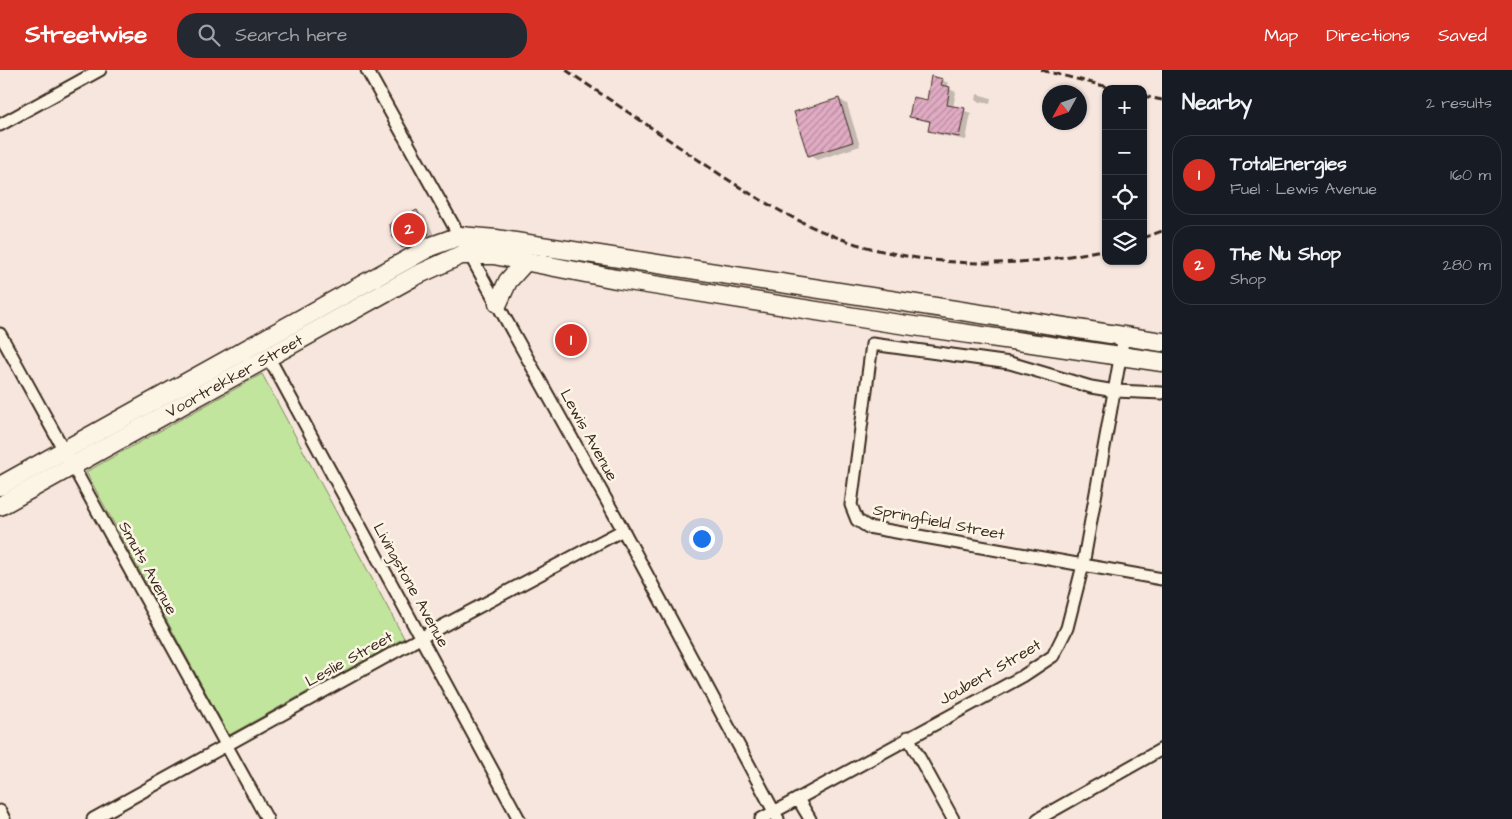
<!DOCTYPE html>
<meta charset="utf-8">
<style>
:root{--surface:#171b24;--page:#242831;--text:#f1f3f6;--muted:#9ea1a6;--line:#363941;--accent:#d93025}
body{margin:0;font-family:"Architects Daughter",sans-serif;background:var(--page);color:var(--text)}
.controls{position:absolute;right:15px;top:15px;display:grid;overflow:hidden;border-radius:10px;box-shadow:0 1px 4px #0004}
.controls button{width:45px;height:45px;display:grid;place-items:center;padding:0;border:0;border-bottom:1px solid var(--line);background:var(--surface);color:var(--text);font:25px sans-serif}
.compass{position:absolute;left:1042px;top:15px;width:45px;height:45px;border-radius:50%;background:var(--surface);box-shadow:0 1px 4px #0004;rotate:230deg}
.you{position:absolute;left:701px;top:468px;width:18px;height:18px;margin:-12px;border:4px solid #fff;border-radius:50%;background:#1a73e8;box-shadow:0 0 0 8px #1a73e833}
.badge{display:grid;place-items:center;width:32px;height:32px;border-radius:50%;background:var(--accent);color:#fff;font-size:16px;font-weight:700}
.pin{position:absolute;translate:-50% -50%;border:2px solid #fff;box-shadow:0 1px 5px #0006}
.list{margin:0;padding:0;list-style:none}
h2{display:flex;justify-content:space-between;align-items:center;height:65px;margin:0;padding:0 20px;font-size:21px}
h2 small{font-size:16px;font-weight:400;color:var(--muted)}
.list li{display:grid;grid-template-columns:32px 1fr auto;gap:15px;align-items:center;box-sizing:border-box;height:80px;margin:0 10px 10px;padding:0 10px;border:1px solid var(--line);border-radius:20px}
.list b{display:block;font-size:19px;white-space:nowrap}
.list p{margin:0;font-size:16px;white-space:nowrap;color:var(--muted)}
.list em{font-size:16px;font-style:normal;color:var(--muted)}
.icon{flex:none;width:28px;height:28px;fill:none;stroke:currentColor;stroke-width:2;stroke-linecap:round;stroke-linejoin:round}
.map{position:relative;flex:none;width:1162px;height:749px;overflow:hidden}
header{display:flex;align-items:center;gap:30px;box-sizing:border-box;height:70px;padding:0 25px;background:var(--accent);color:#fff}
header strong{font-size:24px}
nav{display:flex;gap:28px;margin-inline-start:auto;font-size:18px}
.search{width:350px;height:45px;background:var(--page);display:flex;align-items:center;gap:12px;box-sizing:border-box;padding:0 18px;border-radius:20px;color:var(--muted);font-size:19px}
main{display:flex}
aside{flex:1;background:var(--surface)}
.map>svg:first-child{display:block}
.grass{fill:#c2e59e;stroke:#7e885e}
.shadow{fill:#0003}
.building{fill:url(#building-hatch);stroke:#3b2a1e}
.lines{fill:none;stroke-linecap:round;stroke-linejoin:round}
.street-casing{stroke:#3b2a1e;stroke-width:15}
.primary-casing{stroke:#3b2a1e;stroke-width:21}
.street{stroke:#fcf5e5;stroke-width:11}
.primary{stroke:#fcf5e5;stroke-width:18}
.rail{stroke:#3b2a1e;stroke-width:3;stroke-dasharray:8 4;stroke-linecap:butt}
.labels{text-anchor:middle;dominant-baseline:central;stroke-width:5;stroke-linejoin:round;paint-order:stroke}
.street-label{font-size:16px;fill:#3b2a1e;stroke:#fcf5e5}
</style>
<header>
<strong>Streetwise</strong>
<div class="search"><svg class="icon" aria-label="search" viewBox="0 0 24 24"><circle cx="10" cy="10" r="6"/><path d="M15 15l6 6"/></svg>Search here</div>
<nav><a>Map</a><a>Directions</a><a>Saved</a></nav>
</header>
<main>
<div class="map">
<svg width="1162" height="749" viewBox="0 0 1162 749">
<defs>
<pattern id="building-hatch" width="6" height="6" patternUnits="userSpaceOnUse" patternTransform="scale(1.25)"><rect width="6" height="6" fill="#e0abc3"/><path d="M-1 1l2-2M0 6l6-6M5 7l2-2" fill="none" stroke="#b78b9e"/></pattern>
</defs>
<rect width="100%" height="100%" fill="#f6e6de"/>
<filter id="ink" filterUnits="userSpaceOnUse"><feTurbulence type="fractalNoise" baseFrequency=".02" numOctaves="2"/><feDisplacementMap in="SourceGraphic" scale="10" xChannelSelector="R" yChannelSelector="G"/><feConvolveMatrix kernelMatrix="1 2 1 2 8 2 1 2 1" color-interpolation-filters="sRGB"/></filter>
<g filter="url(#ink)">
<path class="grass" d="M262,304L404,568L229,665L86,402Z"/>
<path class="shadow" d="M942,10L948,13L947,18L956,22L953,37L971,43L966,70L936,64L929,60L931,53L911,46L928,32Z
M977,24L991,28L990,34L976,31Z
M839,29L847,34L860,76L817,90L809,85Z
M417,142L425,146L436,169L411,182L403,178Z"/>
<path class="building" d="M931,6L943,9L941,15L950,17L947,35L965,38L959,67L928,61L930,51L909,47L913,27L927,30Z
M839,28L853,72L808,86L794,42Z
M417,140L429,164L402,178L392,166L390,154Z"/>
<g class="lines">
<g class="street-casing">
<path id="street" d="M367,0L623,460L778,749
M0,55L100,0
M0,264L267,749
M265,288L274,297L519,749
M1162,323L1115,321L1091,317L1010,293L872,274L851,435L857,450L868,457L1162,509
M908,667L953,749
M798,729L810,749
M0,741L4,749
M93,749L422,567L623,460
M761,749L1023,606L1053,586L1067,558L1083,495L1124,266
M1038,749L1162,679"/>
</g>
<g class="primary-casing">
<g id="primary">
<path d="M498,233L508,211L526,191"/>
<path d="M0,416L432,176L460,166L496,169L1162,272"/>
<path id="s1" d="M0,436L415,206L461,185H494L616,209L886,252L1162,292"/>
</g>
</g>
<use href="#street" class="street"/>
<use href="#primary" class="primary"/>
<path class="rail" d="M566,0C602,25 639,49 675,74C738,117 803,162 878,180C954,199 1030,196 1106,179
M1041,0L1116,19
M1143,26L1162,30
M1143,168L1162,161"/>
</g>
</g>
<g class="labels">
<g class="street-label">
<text stroke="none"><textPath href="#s1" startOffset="268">Voortrekker Street</textPath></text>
<text transform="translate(589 365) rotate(61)">Lewis Avenue</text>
<text transform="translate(939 452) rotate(11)">Springfield Street</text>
<text transform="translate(148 498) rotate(61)">Smuts Avenue</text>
<text transform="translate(411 515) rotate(61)">Livingstone Avenue</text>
<text transform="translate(349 589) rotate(-29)">Leslie Street</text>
<text transform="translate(990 602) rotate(-30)">Joubert Street</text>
</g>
</g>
</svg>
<div class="controls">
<button>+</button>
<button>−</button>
<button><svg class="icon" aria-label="locate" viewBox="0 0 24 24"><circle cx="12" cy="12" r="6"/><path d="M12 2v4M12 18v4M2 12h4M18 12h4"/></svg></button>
<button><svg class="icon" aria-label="layers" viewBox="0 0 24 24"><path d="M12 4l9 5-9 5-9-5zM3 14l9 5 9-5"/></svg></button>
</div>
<svg class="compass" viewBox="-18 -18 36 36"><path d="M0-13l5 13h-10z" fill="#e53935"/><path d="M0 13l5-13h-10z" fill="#9ea1a6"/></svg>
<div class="you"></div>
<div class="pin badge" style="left:571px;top:270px">1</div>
<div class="pin badge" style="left:409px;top:159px">2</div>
</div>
<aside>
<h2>Nearby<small>2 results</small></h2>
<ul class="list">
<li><span class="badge">1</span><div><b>TotalEnergies</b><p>Fuel · Lewis Avenue</p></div><em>160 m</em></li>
<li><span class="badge">2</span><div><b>The Nu Shop</b><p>Shop</p></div><em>280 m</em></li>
</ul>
</aside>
</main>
